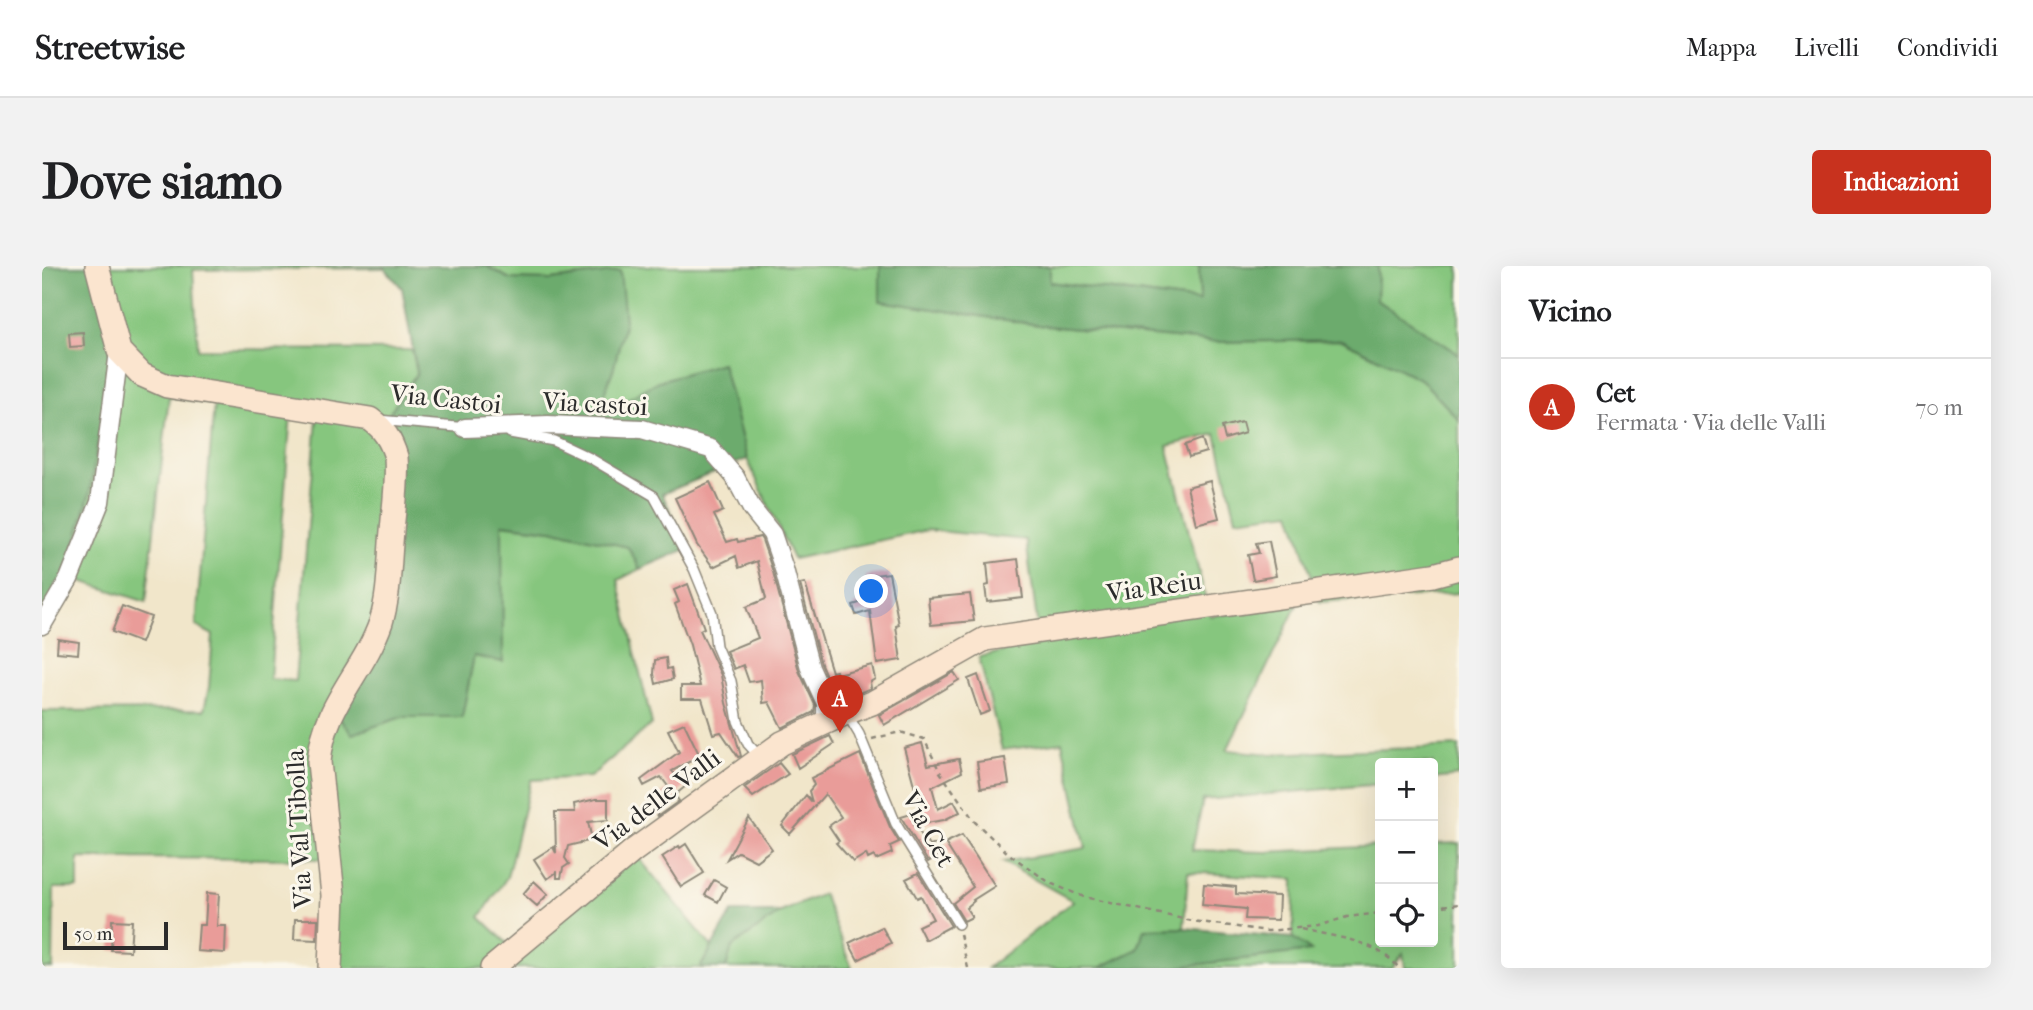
<!DOCTYPE html>
<html lang="it">
<meta charset="utf-8">
<style>
:root{--surface:#fff;--page:#f2f2f2;--text:#202124;--muted:#757577;--line:#e0e0e0;--accent:#c8321e}
body{margin:0;font-family:"IM FELL French Canon",serif;background:var(--page);color:var(--text)}
.controls{position:absolute;right:21px;bottom:21px;display:grid;overflow:hidden;border-radius:7px;box-shadow:0 7px 28px #0002}
.controls button{width:63px;height:63px;display:grid;place-items:center;padding:0;border:0;border-bottom:2px solid var(--line);background:var(--surface);color:var(--text);font:35px sans-serif}
.scale{position:absolute;left:21px;bottom:18px;width:105px;box-sizing:border-box;padding-left:7px;border:4px solid #2b2b2b;border-top:0;font-size:19px;line-height:24px;white-space:nowrap;color:#2b2b2b;-webkit-text-stroke:5px #fbf7ec;paint-order:stroke}
.you{position:absolute;left:830px;top:326px;width:24px;height:24px;margin:-18px;border:5px solid #fff;border-radius:50%;background:#1a73e8;box-shadow:0 0 0 10px #1a73e833}
.badge{display:grid;place-items:center;width:46px;height:46px;border-radius:50%;background:var(--accent);color:#fff;font-size:23px;font-weight:700}
.pin{position:absolute;translate:-50% -58px;filter:drop-shadow(0 2px 4px #0008)}
.pin::after{content:'';position:absolute;top:37px;width:24px;height:21px;background:inherit;clip-path:polygon(0 0,100% 0,50% 100%)}
.list{margin:0;padding:0;list-style:none}
h2{display:flex;justify-content:space-between;align-items:center;height:91px;margin:0;padding:0 28px;font-size:30px}
h2 small{font-size:23px;font-weight:400;color:var(--muted)}
.list li{display:grid;grid-template-columns:46px 1fr auto;gap:21px;align-items:center;box-sizing:border-box;height:98px;padding:0 28px;border-top:2px solid var(--line)}
.list b{display:block;font-size:26px;white-space:nowrap}
.list p{margin:0;font-size:23px;white-space:nowrap;color:var(--muted)}
.list em{font-size:23px;font-style:normal;color:var(--muted)}
.icon{flex:none;width:38px;height:38px;fill:none;stroke:currentColor;stroke-width:2;stroke-linecap:round;stroke-linejoin:round}
.map{position:relative;flex:none;width:1417px;height:702px;overflow:hidden;border-radius:7px}
header{display:flex;align-items:center;gap:42px;box-sizing:border-box;height:98px;padding:0 35px;background:var(--surface);border-bottom:2px solid var(--line)}
header strong{font-size:33px}
nav{display:flex;gap:38px;margin-inline-start:auto;font-size:24px}
.intro{display:flex;align-items:center;justify-content:space-between;box-sizing:border-box;height:168px;padding:0 42px}
h1{margin:0;font-size:49px}
.button{padding:18px 32px;border-radius:7px;background:var(--accent);color:#fff;font-size:24px;font-weight:700}
main{display:flex;gap:42px;padding:0 42px}
aside{flex:1;background:var(--surface);border-radius:7px;box-shadow:0 7px 28px #0002}
.map>svg:first-child{display:block}
.green{fill:#86c67e;stroke:#587854;stroke-width:2;fill-rule:evenodd}
.forest{fill:#6cab6d;stroke:#4c6b4c;stroke-width:2}
.building{fill:#e99c99}
.lines{fill:none;stroke-linecap:round;stroke-linejoin:round}
.lane-casing{stroke:#8e887a;stroke-width:12}
.street-casing{stroke:#8e887a;stroke-width:21}
.secondary-casing{stroke:#8e887a;stroke-width:26}
.path{stroke:#8e887a;stroke-width:2.5;stroke-dasharray:5 5;stroke-linecap:butt}
.lane{stroke:#fff;stroke-width:9}
.street{stroke:#fff;stroke-width:18}
.secondary{stroke:#fbe5cf;stroke-width:23}
.labels{text-anchor:middle;dominant-baseline:central;stroke-width:6;stroke-linejoin:round;paint-order:stroke}
.street-label{font-size:26px;fill:#2b2b2b;stroke:#fbf7ec}
</style>
<header>
<strong>Streetwise</strong>
<nav><a>Mappa</a><a>Livelli</a><a>Condividi</a></nav>
</header>
<div class="intro"><h1>Dove siamo</h1><a class="button">Indicazioni</a></div>
<main>
<div class="map">
<svg width="1417" height="702" viewBox="0 0 1417 702">
<rect width="100%" height="100%" fill="#fbf7ec"/>
<filter id="ink" filterUnits="userSpaceOnUse"><feTurbulence type="fractalNoise" baseFrequency=".0143" numOctaves="2"/><feDisplacementMap in="SourceGraphic" scale="14" xChannelSelector="R" yChannelSelector="G"/><feConvolveMatrix kernelMatrix="1 2 1 2 8 2 1 2 1" color-interpolation-filters="sRGB"/></filter>
<filter id="wash" filterUnits="userSpaceOnUse"><feTurbulence type="fractalNoise" baseFrequency=".00686" numOctaves="4" result="noise"/><feDisplacementMap in="SourceGraphic" scale="28" xChannelSelector="R" yChannelSelector="G"/><feGaussianBlur stdDeviation="1.57" result="paint"/><feColorMatrix in="noise" values="0 0 0 0 0 0 0 0 0 0 0 0 0 0 0 0 0 1.4 0 .05"/><feComposite in="paint" operator="in"/></filter>
<g filter="url(#wash)">
<rect width="100%" height="100%" fill="#f1e6ca"/>
<path class="green" d="M55,0H341L342,2L151,4L156,83L370,84L375,107L359,130L335,349L310,467L360,451H420L432,390L461,396L459,258L517,265L586,281L598,303L576,314L610,458L548,511L489,514L465,611L438,651L472,684L591,585L670,681L658,702H294L281,593L36,592V622H12L11,702H0V445L162,444L167,421L171,369L154,360L172,138L127,131L104,336L24,310L47,230L67,107ZM249,147L275,153L253,415L228,413Z
M444,0H838V35L1004,60L1174,76L1300,74L1380,114L1417,154V327L1278,336L1249,246L1194,253L1174,168L1125,180L1168,350L1255,339L1185,484L1229,488L1417,480V510L1391,513V497H1338V518L1161,534L1150,584L1224,586L1338,580V676H1391V578L1417,577V702H1363L1361,687L1350,702H1126L1268,684L1251,672L1252,613L1146,606L1142,662L1102,663L1096,683L1057,702H945L1031,635L961,596L1044,582L1020,476L960,484L937,391L998,377L984,274L886,264L751,293L705,193L680,97L617,115L574,140L559,134L572,101L578,5L509,14L468,13Z
M1008,0H1157L1158,35L1008,16Z
M1336,0H1417V88L1335,34Z
M781,628L810,702H684L690,681L739,646Z"/>
<path class="forest" d="M0,0H55L73,52L67,107L47,230L24,310L0,347Z
M341,0H444L468,13L509,14L578,5L583,55L572,101L560,134L574,140L617,115L680,97L705,193L620,228L647,282L598,303L586,281L517,265L460,258L461,396L432,390L420,451H360L310,468L287,439L335,349L349,210L336,164L375,107L360,22Z
M838,0H1008V16L1158,35L1157,0H1336L1335,34L1417,88V154L1380,114L1300,74L1174,76L1004,60L838,35Z
M690,646H739L690,681L684,702H658Z
M1142,662L1251,672L1269,685L1126,702H1057L1096,683L1102,663Z"/>
<g id="blocks">
<path class="building" d="M41,66L42,80L28,81L27,67Z
M1200,156L1203,167L1183,173L1180,161Z
M1160,173L1164,186L1147,191L1143,179Z
M1168,215L1177,252L1154,258L1145,221Z
M668,216L681,245L672,249L685,276L695,273L696,276L718,271L720,274L731,306L757,405L773,439L772,446L740,462L727,436L721,437L719,414L707,416L701,399L692,403L684,385L716,372L704,341L724,333L715,295L697,302L694,290L671,301L655,279L633,232Z
M1227,275L1234,310L1211,314L1206,289L1217,287L1214,277Z
M976,293L981,332L945,336L943,320L947,319L945,297Z
M847,307L857,359L854,360L859,394L835,398L828,345L814,349L811,339L827,334L824,310Z
M763,317L790,406L794,405L795,408L830,399L833,413L828,416L829,422L795,436L779,398L758,318Z
M646,318L662,362L658,364L679,409L684,437L699,490L696,491L679,466L671,468L660,433H639V420H658L648,379L633,338L637,336L632,324Z
M928,328L932,355L889,359L886,332Z
M80,340L109,351L99,377L70,366Z
M16,373L37,376L36,388L15,386Z
M624,392L625,403L629,402L631,413L614,418L612,408L613,394Z
M912,406L917,414L842,459L837,449Z
M936,409L948,445L938,449L926,413Z
M642,457L658,490L630,505L644,520L633,529L637,535L616,550L607,536L628,523L619,511L602,520L599,514L637,486L626,464Z
M788,470L792,478L756,502L750,488Z
M880,477L886,499L917,493L920,506L890,521L896,543L912,535L918,546L902,554L872,559L888,580L894,578L900,588L886,596L859,551L879,545L862,482Z
M818,488L848,561L857,576L848,580L850,587L834,594L832,590L826,593L824,588L811,596L794,577L797,575L787,560L799,551L783,528L748,568L740,560L764,529L770,536L767,525L772,519L769,512Z
M963,492L967,518L939,522L935,496Z
M737,497L746,508L711,531L702,522Z
M554,533H566V554L546,556L550,574L526,580L523,592L527,598L521,602L519,612H515V606L505,613L492,593L511,581L514,587L513,546H533L532,538Z
M707,552L730,583L714,595L696,586L685,593Z
M920,569L953,620L931,634L932,635L924,642L930,651L922,655L911,637L931,621L903,577Z
M644,578L662,607L639,621L620,591L637,580L638,582Z
M876,607L909,660L883,674L876,660L891,653L879,630L875,632L864,613Z
M672,614L684,621L676,636L663,629Z
M492,615L506,628L495,640L481,628Z
M1162,618L1194,621V628L1237,630L1236,654L1203,653L1204,643L1160,639Z
M165,627L177,628L175,660H184L183,687L155,685L157,659H163Z
M253,653H276L275,674L252,673Z
M70,654L90,655L88,685L69,684Z
M840,661L849,677L816,694L807,677Z"/>
</g>
</g>
<g filter="url(#ink)">
<use href="#blocks" fill-opacity="0" stroke="#8e887a" stroke-width="2"/>
<g class="lines">
<g class="lane-casing">
<path id="lane" d="M336,154L426,162
M468,167L512,175L548,192L612,230L652,303L670,347L674,380L689,415L696,455L706,478L718,491
M805,448L817,468L854,558L916,658"/>
</g>
<g class="street-casing">
<path id="street" d="M423,162L506,159L600,163L669,183L693,211L710,243L730,268L742,303L768,402L784,437V456
M0,359L27,313L58,236L77,85"/>
</g>
<g class="secondary-casing">
<path id="secondary" d="M55,0L77,85L100,109L125,120L328,153C342,163 349,174 354,191C356,215 352,241 350,265C347,295 348,327 339,356C321,408 282,437 277,496L291,629L288,702
M450,702L591,585L740,477L804,447L830,437L943,373L1391,309L1417,302"/>
</g>
<path class="path" d="M830,473L858,466L882,473L898,506L933,556L967,588L1008,617L1042,631L1150,655L1226,665L1276,660L1305,651L1338,647
M1391,641L1417,638
M1259,663C1295,672 1332,673 1357,702
M918,668L926,702"/>
<use href="#lane" class="lane"/>
<use href="#street" class="street"/>
<use href="#secondary" class="secondary"/>
</g>
</g>
<g class="labels">
<g class="street-label">
<text transform="translate(404 133) rotate(6)">Via Castoi</text>
<text transform="translate(553 138) rotate(3)">Via castoi</text>
<text transform="translate(1112 321) rotate(-8)">Via Reiu</text>
<text transform="translate(615 534) rotate(-37)">Via delle Valli</text>
<text transform="translate(257 563) rotate(-93)">Via Val Tibolla</text>
<text transform="translate(886 563) rotate(61)">Via Cet</text>
</g>
</g>
</svg>
<div class="controls">
<button>+</button>
<button>−</button>
<button><svg class="icon" aria-label="locate" viewBox="0 0 24 24"><circle cx="12" cy="12" r="6"/><path d="M12 2v4M12 18v4M2 12h4M18 12h4"/></svg></button>
</div>
<div class="scale">50 m</div>
<div class="you"></div>
<div class="pin badge" style="left:798px;top:467px">A</div>
</div>
<aside>
<h2>Vicino<small></small></h2>
<ul class="list">
<li><span class="badge">A</span><div><b>Cet</b><p>Fermata · Via delle Valli</p></div><em>70 m</em></li>
</ul>
</aside>
</main>
